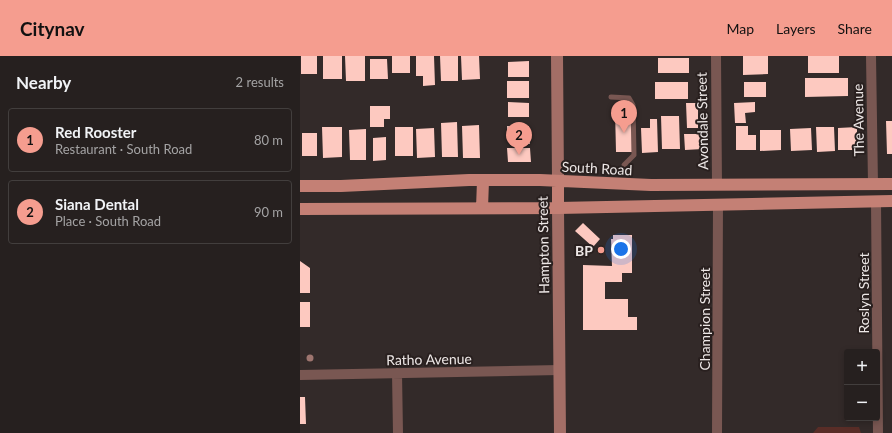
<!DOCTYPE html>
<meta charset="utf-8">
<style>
:root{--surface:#26201f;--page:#322d2c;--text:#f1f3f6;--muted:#a4a3a4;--line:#423e3d;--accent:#f59d8f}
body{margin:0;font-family:Lato,sans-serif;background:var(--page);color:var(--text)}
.controls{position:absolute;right:12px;bottom:12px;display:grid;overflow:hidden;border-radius:4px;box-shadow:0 2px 6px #0003}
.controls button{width:36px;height:36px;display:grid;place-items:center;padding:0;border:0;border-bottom:1px solid var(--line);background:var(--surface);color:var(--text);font:20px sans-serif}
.you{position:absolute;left:321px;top:193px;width:14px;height:14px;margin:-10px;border:3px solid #fff;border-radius:50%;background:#1a73e8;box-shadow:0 0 0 6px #1a73e833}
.badge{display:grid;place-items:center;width:26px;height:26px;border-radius:50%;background:var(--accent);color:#111;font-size:13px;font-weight:700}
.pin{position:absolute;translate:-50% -33px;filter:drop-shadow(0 1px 2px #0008)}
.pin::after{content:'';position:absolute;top:21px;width:14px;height:12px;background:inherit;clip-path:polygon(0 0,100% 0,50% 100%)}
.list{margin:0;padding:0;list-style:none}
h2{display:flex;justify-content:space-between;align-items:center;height:52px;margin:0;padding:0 16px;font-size:17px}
h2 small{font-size:13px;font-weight:400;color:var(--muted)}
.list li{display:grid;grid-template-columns:26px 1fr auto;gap:12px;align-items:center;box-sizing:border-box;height:64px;margin:0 8px 8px;padding:0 8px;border:1px solid var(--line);border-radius:4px}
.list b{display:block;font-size:15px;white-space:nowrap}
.list p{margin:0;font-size:13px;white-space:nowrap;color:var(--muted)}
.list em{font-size:13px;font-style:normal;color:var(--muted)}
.map{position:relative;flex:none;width:592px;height:377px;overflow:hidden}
header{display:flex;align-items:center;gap:24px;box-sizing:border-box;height:56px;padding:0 20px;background:var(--accent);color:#111}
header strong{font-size:19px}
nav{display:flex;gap:22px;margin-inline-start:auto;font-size:14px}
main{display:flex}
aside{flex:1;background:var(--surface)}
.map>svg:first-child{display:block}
.green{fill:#592d27}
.building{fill:#fdc9c0}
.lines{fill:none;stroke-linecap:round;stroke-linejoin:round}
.lane{stroke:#795752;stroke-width:5}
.street{stroke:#795752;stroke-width:10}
.secondary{stroke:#a36e66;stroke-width:12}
.primary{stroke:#c48075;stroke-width:12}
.tree{fill:#9e756f}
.poi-dot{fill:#f59d8f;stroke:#29201f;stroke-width:1.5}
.labels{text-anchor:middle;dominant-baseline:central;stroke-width:4;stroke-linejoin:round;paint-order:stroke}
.street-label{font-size:14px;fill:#ede7e6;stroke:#29201f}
.poi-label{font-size:14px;font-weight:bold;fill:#ede7e6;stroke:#29201f;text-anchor:end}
</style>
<header>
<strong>Citynav</strong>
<nav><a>Map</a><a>Layers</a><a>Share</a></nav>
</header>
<main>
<aside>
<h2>Nearby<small>2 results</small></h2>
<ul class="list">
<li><span class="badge">1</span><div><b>Red Rooster</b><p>Restaurant · South Road</p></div><em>80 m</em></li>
<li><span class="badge">2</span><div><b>Siana Dental</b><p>Place · South Road</p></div><em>90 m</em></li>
</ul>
</aside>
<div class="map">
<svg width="592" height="377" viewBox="0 0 592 377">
<rect width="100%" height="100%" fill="#332a29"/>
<path class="green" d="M518,371H559L561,377H513Z"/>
<path class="building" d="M1,0H17V18H1Z
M23,0H42V23H23Z
M45,0H65V25H46Z
M92,0H110V17H92Z
M116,0H134L135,29L123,30V20H116Z
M140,0H158V25H141Z
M161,0H179L180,23L162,24Z
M443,0H468V18L443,19Z
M508,0H539V17H508Z
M358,2H389V17H358Z
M70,3H87L88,23H70Z
M229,5V21H208V6Z
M505,22H548V40L505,41Z
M207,25H229V42H207Z
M355,26H388V43H355Z
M444,26H466V41H444Z
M208,46L229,47V61H208Z
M455,46V56L445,57L446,67H435L434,47Z
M386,47H398V72H387Z
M70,50H90V63H84V71H70Z
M315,54L332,55V96H316Z
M361,60H379L380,93H362Z
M350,63H357L358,96L342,97L341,72H350Z
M586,65H592V98H587Z
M157,66L158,101H142L141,67Z
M179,69L180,102H163L162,70Z
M207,70H229L230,88H214V81L207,82Z
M436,70H448V79H456V94H436Z
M22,71H42V101L23,102Z
M95,71H113V100H95Z
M516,71H534L535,95L517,96Z
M557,71V94H538V72Z
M134,72L135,101L117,102L116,73Z
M511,72L512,94L491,95L490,73Z
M66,73V104H50L49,74Z
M460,74H481V94L460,95Z
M2,77H17V100H2Z
M384,78H402L403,93L385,94Z
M86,81V104L73,105V82Z
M207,92H230L231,106H208Z
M283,167L300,183L293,191L275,175Z
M313,179H332V217H322V226H305V243H328V261H337V274H283V209L312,210L311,183H313Z
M0,205L10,212V237H0Z
M0,246H10V271H0Z
M0,341H5L6,368H0Z"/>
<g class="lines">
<path class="lane" d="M311,41L329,42L333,49L334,99L324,109"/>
<path class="street" d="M416,0L417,129
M571,0L573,128
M576,145L578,377
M97,317L98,377
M0,319L260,314
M417,377L418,148"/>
<path class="secondary" d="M257,0L258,125
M258,152L260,377"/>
<path class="primary" d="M258,125V152
M0,130H41L169,124H240L351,129L592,128
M182,152L183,125
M0,153L258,152L592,145"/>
</g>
<circle class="tree" cx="10" cy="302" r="3.5"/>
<circle class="poi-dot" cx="301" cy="194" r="4"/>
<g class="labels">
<g class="street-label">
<text transform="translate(558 64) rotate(-91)">The Avenue</text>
<text transform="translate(402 65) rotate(-91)">Avondale Street</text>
<text transform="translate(297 112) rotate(3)">South Road</text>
<text transform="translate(243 189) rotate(-91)">Hampton Street</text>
<text transform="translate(563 237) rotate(-90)">Roslyn Street</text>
<text transform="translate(404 263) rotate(-90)">Champion Street</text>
<text transform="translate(129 303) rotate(-1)">Ratho Avenue</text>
</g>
<g class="poi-label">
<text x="293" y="194">BP</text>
</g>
</g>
</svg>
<div class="controls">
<button>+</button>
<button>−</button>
</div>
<div class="you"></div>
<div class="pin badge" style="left:324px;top:77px">1</div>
<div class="pin badge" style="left:219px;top:99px">2</div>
</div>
</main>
